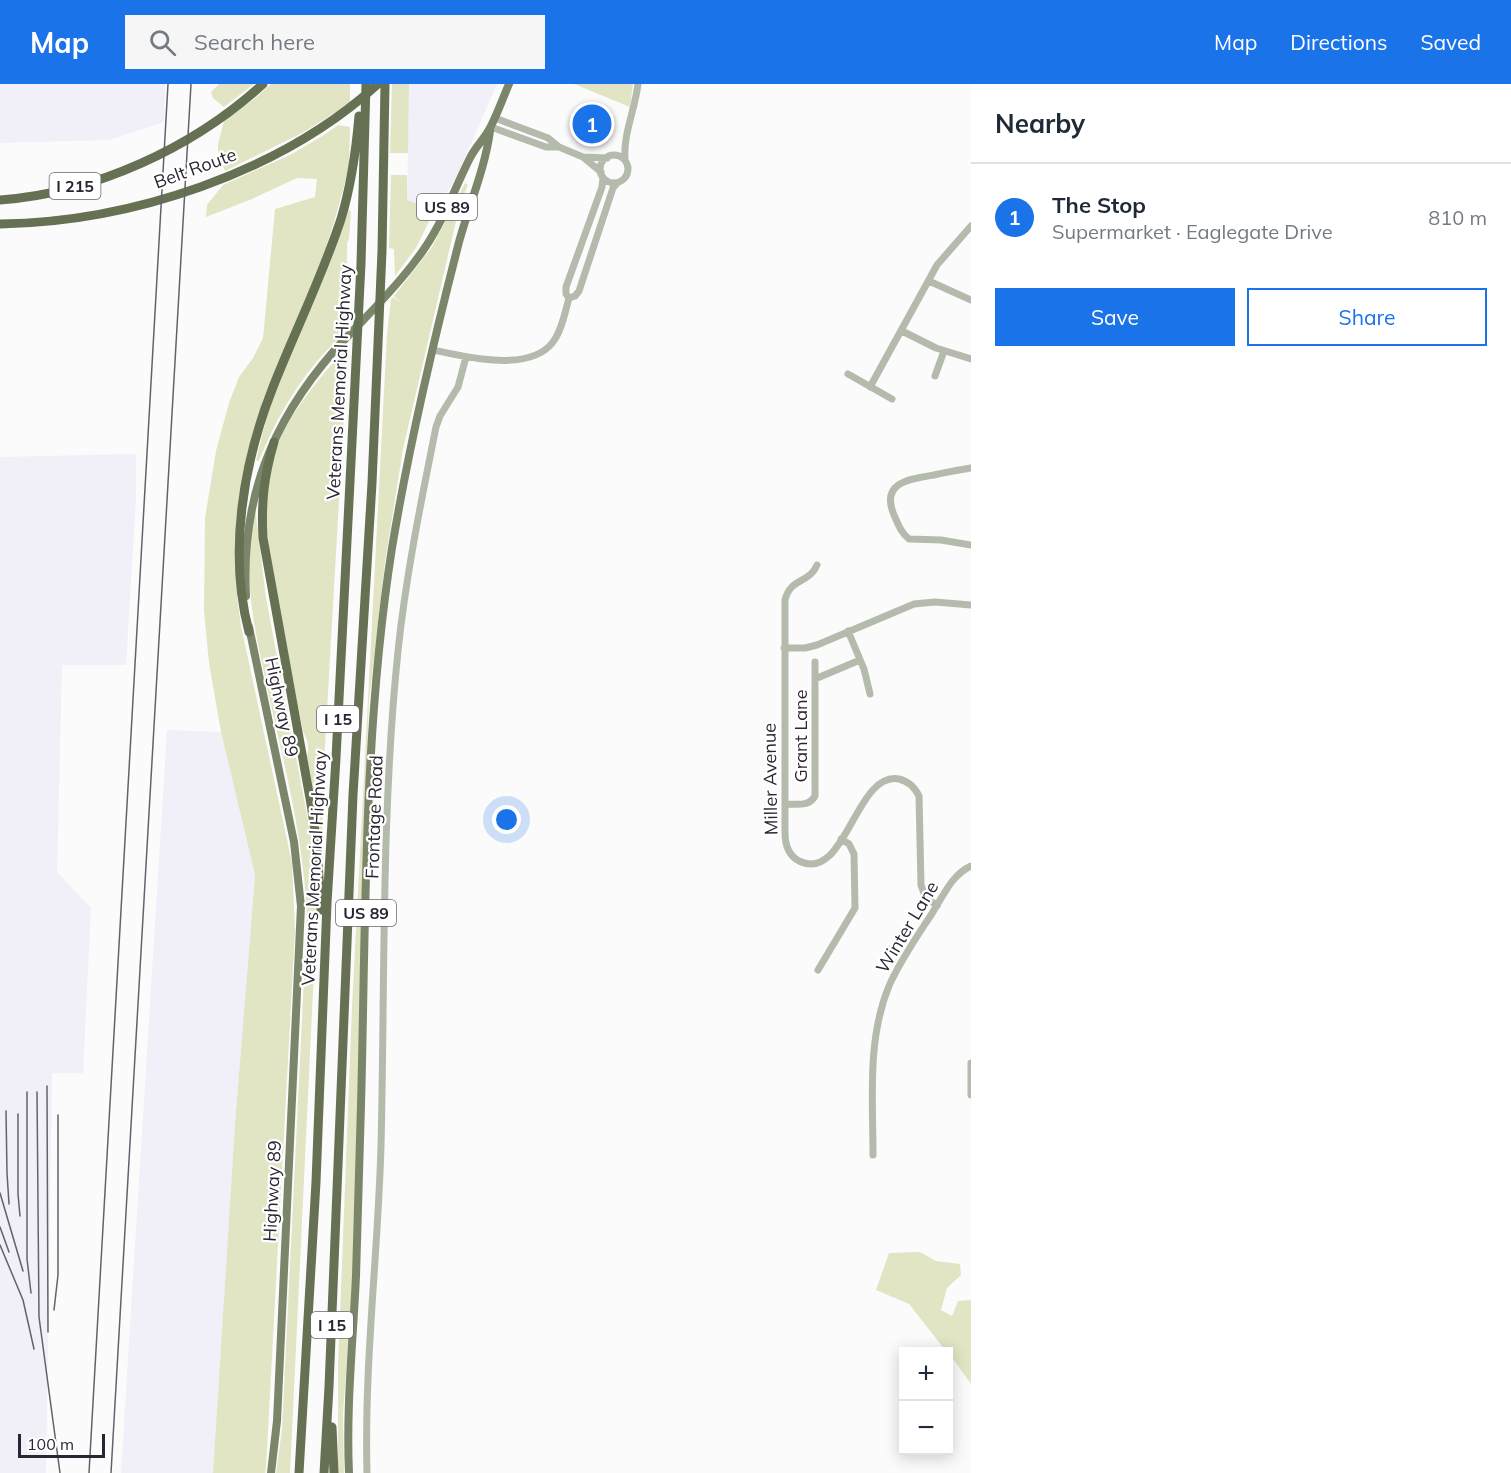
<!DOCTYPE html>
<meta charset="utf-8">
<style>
:root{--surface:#fff;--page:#f6f6f7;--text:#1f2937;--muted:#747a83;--line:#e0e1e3;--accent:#1a73e8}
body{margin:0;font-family:Mulish,sans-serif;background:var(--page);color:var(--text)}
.controls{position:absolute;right:18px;bottom:18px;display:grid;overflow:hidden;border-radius:0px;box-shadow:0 3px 15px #0003}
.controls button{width:54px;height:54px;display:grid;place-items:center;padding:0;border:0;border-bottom:2px solid var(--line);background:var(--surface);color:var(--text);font:30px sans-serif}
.scale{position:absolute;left:18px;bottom:15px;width:87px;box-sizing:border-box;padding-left:6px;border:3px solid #292532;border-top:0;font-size:16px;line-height:21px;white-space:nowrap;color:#292532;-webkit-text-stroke:4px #fff;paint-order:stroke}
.you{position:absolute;left:507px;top:736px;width:21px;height:21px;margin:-15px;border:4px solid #fff;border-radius:50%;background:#1a73e8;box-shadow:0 0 0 9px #1a73e833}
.badge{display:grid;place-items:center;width:39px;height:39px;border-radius:50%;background:var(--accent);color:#fff;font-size:20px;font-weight:700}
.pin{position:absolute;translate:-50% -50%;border:3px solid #fff;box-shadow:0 2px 6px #0006}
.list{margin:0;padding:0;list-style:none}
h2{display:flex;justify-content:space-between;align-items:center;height:78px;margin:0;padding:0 24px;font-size:26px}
h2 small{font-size:20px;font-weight:400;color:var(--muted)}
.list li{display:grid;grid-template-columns:39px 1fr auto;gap:18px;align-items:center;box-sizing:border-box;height:108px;padding:0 24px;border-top:2px solid var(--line)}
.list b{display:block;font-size:22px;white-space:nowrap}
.list p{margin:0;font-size:20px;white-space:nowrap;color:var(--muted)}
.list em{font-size:20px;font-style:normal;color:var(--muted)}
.actions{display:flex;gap:12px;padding:18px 24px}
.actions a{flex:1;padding:14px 0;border:2px solid var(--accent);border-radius:0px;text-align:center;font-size:21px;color:var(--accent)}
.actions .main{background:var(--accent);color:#fff}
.icon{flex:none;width:33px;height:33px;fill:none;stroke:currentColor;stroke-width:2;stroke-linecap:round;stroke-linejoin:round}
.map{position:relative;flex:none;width:971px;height:1389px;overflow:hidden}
header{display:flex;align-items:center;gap:36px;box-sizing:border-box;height:84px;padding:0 30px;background:var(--accent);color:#fff}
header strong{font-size:28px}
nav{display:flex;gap:33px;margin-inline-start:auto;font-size:21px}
.search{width:420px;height:54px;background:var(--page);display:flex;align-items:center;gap:15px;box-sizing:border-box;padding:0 21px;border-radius:0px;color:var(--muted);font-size:22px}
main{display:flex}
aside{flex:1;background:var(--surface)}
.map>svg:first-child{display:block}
.built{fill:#f1eff7}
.green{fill:#e1e5c4}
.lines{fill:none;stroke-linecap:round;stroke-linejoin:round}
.minor{stroke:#b5bbac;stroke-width:7}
.major{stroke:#7b856a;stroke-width:8}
.highway{stroke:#667153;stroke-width:9}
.rail{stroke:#64616b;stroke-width:1.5}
.labels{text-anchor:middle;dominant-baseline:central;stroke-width:4.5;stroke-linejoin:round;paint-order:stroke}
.shield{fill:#fff;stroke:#696670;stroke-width:1.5}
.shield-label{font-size:16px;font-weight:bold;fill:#292532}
.street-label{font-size:18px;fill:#292532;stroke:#fff}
</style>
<header>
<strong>Map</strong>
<div class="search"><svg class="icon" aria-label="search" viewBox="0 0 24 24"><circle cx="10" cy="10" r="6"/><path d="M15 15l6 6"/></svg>Search here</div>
<nav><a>Map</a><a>Directions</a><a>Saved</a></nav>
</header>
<main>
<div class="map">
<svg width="971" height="1389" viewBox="0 0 971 1389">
<rect width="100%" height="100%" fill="#fbfbfb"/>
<path class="built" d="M0,0H165L164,38L109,56L0,59Z
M409,0H497L455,96L435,125L407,116Z
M136,370V414L126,581H62L57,788L91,824L83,989H52L46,1389H0V373Z
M167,646L221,648L255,791L235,1040L213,1389H121Z"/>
<path class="green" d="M219,0H254L224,23L213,14L211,8Z
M271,0H350V19L304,48L225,87L218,68V60L224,37L253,16Z
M392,0H409L408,69H390Z
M574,0H633L630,23Z
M338,41L350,43L349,84L334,138L323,172L263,316L248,367L236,470L237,513L241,542L292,779L295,846L266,1384L265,1389H213L235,1040L255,791L221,648L209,579L204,527L205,434L216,367L229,319L239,293L253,274L263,254L275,125L315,113L317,95L297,94L252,115L206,133L207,121L223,101L290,71L324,51Z
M391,91H407V116L435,125L416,164L395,192L394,165L389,164Z
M465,99L468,101L460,120L403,365L385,478L369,617L362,823L355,1162L343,1330L344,1389H338V1282L352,923L387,250L391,215L393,213L401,219L394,212L432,163Z
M348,126L351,127L349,155L347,159L345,312L324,678L322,760H320L307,672C310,662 307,656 303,647C295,608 288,569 280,530C271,481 260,433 270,384C280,341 311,304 339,272L336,257C301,291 277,332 259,377L256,376L270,321Z
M255,423L266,514L314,768L316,799L315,864L290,1389H276L282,1345L307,833C304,761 287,691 271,621C263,583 253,544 250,505C248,477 251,450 255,423Z
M920,1168L936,1177L960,1180L961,1191L947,1204L941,1226L952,1232L958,1217L971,1216V1300L948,1268L946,1267L909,1220L876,1206L889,1169Z"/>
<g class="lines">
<path class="minor" d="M495,34L548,54L559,63L583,73L601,88
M491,43L546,63H559
M600 85a14 14 0 1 1 28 0a14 14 0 1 1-28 0Z
M583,73L607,74
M625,76C623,50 635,26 638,0
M929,197L971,216
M569,214L575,212L579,207L613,104L617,99
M902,247L936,264L971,275
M433,266C465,273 530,289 553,258C562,246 565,228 569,214L566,210V203L602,103L603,94
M848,290L892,315
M935,292L944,267
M870,303L937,181L971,142
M971,384C959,386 946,388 934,391C910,395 880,398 894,431C898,440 901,449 909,455L941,456L971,461
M817,481C810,499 790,494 785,516V749C785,761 788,771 799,777C846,800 855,687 899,695C908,697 915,704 919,712L921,801L925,812L937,822
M848,547L864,585L870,610
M784,564H805L817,561L914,520L935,518L971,521
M815,595L860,576
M785,720C797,720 809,723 815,712V578
M818,886L855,824L854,770L849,760L841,755
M971,979V1011
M873,1071C873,1015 867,955 889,902C900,877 916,854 931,831C943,813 951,791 971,782
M367,1389C364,1280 378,1171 381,1062C385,898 381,731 398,567C406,491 421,418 436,343L440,332L458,303L466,273"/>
<path class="major" d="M246,512C241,416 271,339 334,267C361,237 392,209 416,176C441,145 453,107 471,72C477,61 486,53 491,42C498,28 503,14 509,0
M249,543L294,758L301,822L277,1337L271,1389
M349,1389C346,1323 353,1257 356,1192C358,1135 359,1078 361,1021C366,836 363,648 392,464C409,361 433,259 459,158C469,121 485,85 490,47"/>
<path class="highway" d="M0,116C95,109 193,64 263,0
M0,140C131,138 280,89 378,0
M274,358C264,392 261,418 263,454L311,720L317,761L321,826
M249,548C228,469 243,379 273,303C295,247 322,193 341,135C351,102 356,67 359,32
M332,1343L334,1389
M299,1389L316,1098L327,819L336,674L361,180L366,0
M324,1389L329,1303L353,711L372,399L382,167L385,0"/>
<path class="rail" d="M47,1002L48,1248
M27,1008V1175L31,1209
M37,1008L39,1233L60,1389
M6,1027L7,1089L9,1120
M18,1030V1110L20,1132
M0,1109L23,1187
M0,1143L9,1168
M0,1161L23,1216L34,1265
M54,1226L58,1191V1031
M89,1389L168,0
M111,1389L191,0"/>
</g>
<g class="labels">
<g class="shield">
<rect x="49.5" y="89" width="51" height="26" rx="4.5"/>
<rect x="417" y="110" width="60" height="26" rx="4.5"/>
<rect x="317" y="622" width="42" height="26" rx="4.5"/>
<rect x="336" y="816" width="60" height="26" rx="4.5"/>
<rect x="311" y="1228" width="42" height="26" rx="4.5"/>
</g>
<g class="shield-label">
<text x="75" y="102">I 215</text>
<text x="447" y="123">US 89</text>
<text x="338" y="635">I 15</text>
<text x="366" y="829">US 89</text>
<text x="332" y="1241">I 15</text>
</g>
<g class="street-label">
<text transform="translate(195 84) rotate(-20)">Belt Route</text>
<text transform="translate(339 298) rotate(-87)">Veterans Memorial Highway</text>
<text transform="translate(282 623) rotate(78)">Highway 89</text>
<text transform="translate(800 652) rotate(-90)">Grant Lane</text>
<text transform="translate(770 695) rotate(-91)">Miller Avenue</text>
<text transform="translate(374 733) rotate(-88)">Frontage Road</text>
<text transform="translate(314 784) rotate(-87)">Veterans Memorial Highway</text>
<text transform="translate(907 843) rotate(-59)">Winter Lane</text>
<text transform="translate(272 1107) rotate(-87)">Highway 89</text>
</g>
</g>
</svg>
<div class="controls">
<button>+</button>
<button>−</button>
</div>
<div class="scale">100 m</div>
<div class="you"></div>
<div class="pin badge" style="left:592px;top:40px">1</div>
</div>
<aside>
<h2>Nearby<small></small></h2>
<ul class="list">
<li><span class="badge">1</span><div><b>The Stop</b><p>Supermarket · Eaglegate Drive</p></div><em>810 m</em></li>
</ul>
<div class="actions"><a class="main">Save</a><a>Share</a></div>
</aside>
</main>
